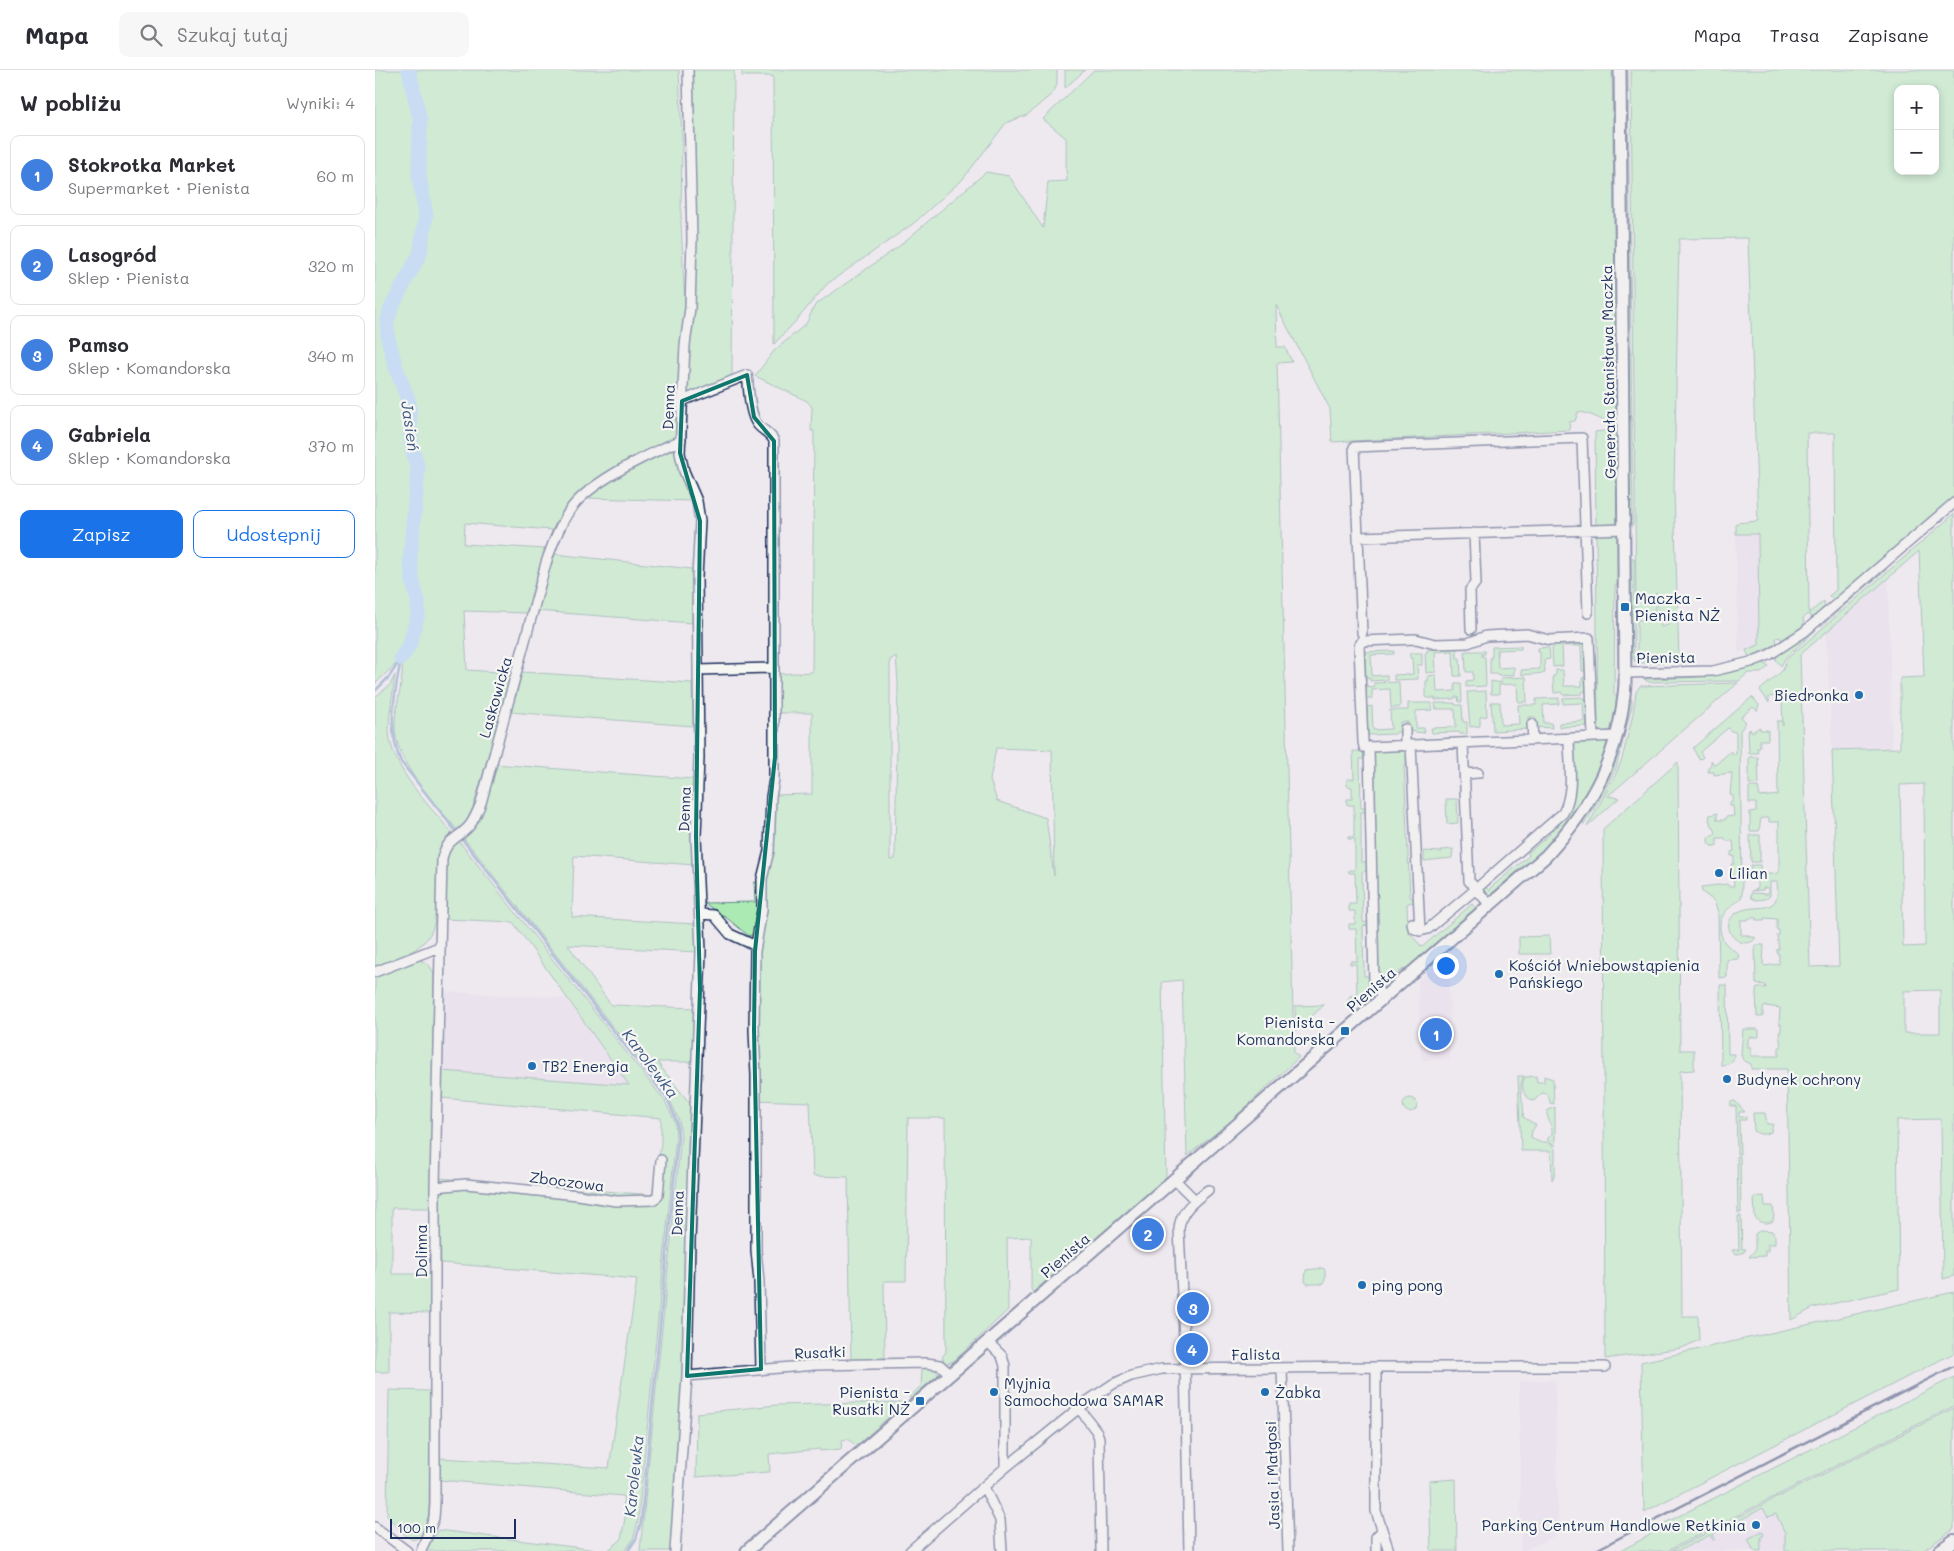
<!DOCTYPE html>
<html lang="pl">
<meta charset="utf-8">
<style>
:root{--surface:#fff;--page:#f7f7f7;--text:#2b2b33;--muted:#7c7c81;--line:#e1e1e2;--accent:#1a73e8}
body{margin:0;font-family:Mali,sans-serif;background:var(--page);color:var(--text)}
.controls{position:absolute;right:15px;top:15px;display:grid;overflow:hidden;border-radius:10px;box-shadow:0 2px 8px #0003}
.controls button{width:45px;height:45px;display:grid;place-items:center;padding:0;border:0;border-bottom:1px solid var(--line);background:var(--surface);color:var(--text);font:25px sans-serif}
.scale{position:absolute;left:15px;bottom:12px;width:126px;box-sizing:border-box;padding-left:5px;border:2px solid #1b2f5e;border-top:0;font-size:14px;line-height:18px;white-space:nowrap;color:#1b2f5e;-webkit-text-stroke:4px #f6f6f2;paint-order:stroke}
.you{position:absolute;left:1070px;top:895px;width:18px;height:18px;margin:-12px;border:4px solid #fff;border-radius:50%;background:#1a73e8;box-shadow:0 0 0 8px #1a73e833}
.badge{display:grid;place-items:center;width:32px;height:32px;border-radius:50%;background:var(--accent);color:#fff;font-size:16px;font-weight:700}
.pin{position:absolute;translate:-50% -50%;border:2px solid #fff;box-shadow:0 1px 5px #0006}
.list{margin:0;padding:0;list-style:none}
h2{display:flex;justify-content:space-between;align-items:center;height:65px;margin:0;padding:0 20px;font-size:21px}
h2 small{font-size:16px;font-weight:400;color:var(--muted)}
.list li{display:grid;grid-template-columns:32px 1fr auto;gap:15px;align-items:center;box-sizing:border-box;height:80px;margin:0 10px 10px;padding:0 10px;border:1px solid var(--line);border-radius:10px}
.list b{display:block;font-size:19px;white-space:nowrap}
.list p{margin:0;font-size:16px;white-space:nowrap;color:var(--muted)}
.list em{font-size:16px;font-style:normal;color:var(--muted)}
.actions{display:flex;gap:10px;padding:15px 20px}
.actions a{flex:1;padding:11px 0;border:1px solid var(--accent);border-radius:10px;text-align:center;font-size:18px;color:var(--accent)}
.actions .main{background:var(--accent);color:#fff}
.icon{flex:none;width:28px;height:28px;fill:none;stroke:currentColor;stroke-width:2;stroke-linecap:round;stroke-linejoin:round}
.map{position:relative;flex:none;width:1579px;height:1481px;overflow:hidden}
header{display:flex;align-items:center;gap:30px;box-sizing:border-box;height:70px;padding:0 25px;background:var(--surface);border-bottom:1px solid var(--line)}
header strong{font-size:24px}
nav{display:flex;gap:28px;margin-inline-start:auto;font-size:18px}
.search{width:350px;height:45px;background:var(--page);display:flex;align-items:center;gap:12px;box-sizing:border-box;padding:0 18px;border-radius:10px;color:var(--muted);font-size:19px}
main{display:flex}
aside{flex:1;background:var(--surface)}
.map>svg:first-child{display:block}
.built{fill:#e4d9eb}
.green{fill:#abebb3;stroke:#638d88;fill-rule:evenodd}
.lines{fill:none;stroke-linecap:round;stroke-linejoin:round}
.stream{stroke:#678fba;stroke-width:2.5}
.river{stroke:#9acff8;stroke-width:15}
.minor-casing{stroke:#1b2f5e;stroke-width:12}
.tertiary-casing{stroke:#1b2f5e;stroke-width:15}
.secondary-casing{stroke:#1b2f5e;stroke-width:16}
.minor{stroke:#f6f6f2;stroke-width:9}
.tertiary{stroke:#f6f6f2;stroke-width:11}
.secondary{stroke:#f6f6f2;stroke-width:12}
.rail{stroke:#1b2f5e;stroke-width:2.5}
.marked{fill:none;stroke:#0f766e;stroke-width:4;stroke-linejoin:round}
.poi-dot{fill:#1f6fb2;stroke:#f6f6f2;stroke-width:2}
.labels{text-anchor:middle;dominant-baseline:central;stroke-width:4.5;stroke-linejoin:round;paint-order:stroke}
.street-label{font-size:15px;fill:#1b2f5e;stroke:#f6f6f2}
.poi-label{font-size:15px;fill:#1b2f5e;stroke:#f6f6f2;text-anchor:start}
.water-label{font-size:16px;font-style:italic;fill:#3b5784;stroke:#f6f6f2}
</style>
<header>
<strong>Mapa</strong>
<div class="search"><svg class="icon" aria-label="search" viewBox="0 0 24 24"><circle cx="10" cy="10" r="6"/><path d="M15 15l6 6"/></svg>Szukaj tutaj</div>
<nav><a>Mapa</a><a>Trasa</a><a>Zapisane</a></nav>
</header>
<main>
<aside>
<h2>W pobliżu<small>Wyniki: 4</small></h2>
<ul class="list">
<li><span class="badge" style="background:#3f7fe0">1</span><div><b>Stokrotka Market</b><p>Supermarket · Pienista</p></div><em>60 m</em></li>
<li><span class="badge" style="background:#3f7fe0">2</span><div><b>Lasogród</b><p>Sklep · Pienista</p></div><em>320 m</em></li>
<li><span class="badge" style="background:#3f7fe0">3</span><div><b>Pamso</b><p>Sklep · Komandorska</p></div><em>340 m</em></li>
<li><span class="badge" style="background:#3f7fe0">4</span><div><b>Gabriela</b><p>Sklep · Komandorska</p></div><em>370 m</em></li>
</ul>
<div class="actions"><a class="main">Zapisz</a><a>Udostępnij</a></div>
</aside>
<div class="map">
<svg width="1579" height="1481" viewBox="0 0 1579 1481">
<rect width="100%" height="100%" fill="#eee9ef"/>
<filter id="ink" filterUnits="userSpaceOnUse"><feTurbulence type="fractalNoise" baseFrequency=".02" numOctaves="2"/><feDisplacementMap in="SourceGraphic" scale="10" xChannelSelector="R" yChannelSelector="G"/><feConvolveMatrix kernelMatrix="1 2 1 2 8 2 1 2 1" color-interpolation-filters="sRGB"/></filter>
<g filter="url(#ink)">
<path class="built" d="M1383,463L1384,576L1363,583L1361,464Z
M1513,507L1517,678L1457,680L1451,562Z
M1068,887L1074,893L1075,989L1046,990L1043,911Z
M70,922L190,928L255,1015L66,1001Z
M1180,1310L1183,1464L1149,1481H1146L1144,1311Z
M1396,1431L1410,1463L1411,1481H1297Z"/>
<path class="green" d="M0,0H304L307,67L306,151L310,237L306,273L302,383L318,431L210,428L189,461L90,453L89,474L170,479L151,543L89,541L92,600L137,603L99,735L93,749L83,761C59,731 19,694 20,654C20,634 31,607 26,589L0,614Z
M318,0H359L357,305L314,324L311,321L320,218V89Z
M367,0H682V15L678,23L652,45L631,53L588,109L539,153L452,214L421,251L399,274L398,6H367Z
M690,0H710L690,18Z
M719,0H1237L1242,348L1236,352C1223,350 1217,343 1203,342L1200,351L1194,352L1195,360L957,372L955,339L901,235L902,277H910L917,292L902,293L919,983L924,987L855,1052L812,1086L807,910L787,912L791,1108L658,1222L656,1220V1167L632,1168L633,1240L579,1291L570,1294L567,1287L571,1282L570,1048H533L531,1211H509L510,1288L476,1290L473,1107L438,1106L435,1032L378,1030L377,887L384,886L386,872L378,864L374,866L353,849L329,833L380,832L379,812L389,814L399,782L400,725L437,724V643H401L403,604L437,602L439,361H436L437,337L432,331L380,306L399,281L431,254L440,235L523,177L611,102L634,106L668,158L673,112L692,111C690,97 692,82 691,68L668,49ZM521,586L523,613L520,789L515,790V590ZM621,678L677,680L679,806L671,748L622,731L615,710Z
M1250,0H1253L1258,455H1255Z
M1256,0H1579V428L1463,528L1458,529L1454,526L1461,520L1460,363H1432L1434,543L1449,531L1450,537L1437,548L1434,544L1428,548L1429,555L1407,571L1405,567L1401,568L1402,574L1374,587L1371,580L1384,575L1383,464H1361V453L1383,451L1373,168L1304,169L1299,420L1304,592L1265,593L1262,583V550L1280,549L1284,551L1285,549L1286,557L1293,555V549H1297L1298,547H1292V542H1290V547H1286V542H1283L1282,523L1280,524V542H1278V547H1274L1273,542H1271V547L1261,546ZM1523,19H1560V101H1523Z
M1243,359L1245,515H1240L1239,625L1244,626L1239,658L1231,662L1223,660L1220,362Z
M1579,444V1206L1568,1209L1566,1049L1522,1050L1524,1219L1438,1238L1416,1250L1412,999H1376V994L1368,990L1366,984L1368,959H1382L1384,960V967H1376L1373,969V977H1376V986H1404V977H1406L1404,962H1406V954H1404L1405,938L1390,936L1388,939V947H1382L1381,920L1382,918H1391L1390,915L1381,914L1380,877L1381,875H1389L1388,894L1390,896L1404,894V884L1402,883V879H1404L1402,865H1404V860H1402V849L1389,848V850H1381V848H1374L1373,850H1366V865H1373V867H1380V869C1367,882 1344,860 1358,846C1375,828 1407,852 1402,812H1395V826L1391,829L1381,830L1375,827H1376V823L1393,824V818H1388V820L1376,821L1382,819V811H1376V795H1385L1386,805L1404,803V752H1394V748H1386L1384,761H1375V742L1381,741V733H1374V717H1383L1385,727L1403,725L1402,651H1407L1408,656L1407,632H1400V626L1394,627V633L1385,620L1407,601L1413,588ZM1544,481L1549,607L1525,608V678L1457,680L1464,896L1435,897L1425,585ZM1549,714L1550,876L1528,877L1525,715ZM1565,920V963H1529V921Z
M180,484L317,499V553L161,541Z
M1255,488H1259V584L1262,595L1256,584Z
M1512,499L1446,556H1444L1508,500Z
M1440,559V561L1411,587L1406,596L1401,590L1402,586Z
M1209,573L1210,601H1207L1206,576H1187L1188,596L1178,597L1177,578L1179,577V574Z
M1146,576V579L1122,580L1123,598L1139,597V605L1123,606L1122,604H1115V587H1117V577Z
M1174,577L1175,589L1169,590L1170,603L1147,605L1146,600L1165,599V582H1163V578Z
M1082,578V588H1085L1086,606H1079L1078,581L1060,582L1061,602L1051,603L1050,583H1052V580Z
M1019,581V584L996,585L997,606L1012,605V610L995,611V608L991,609L990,582Z
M1090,581H1110V584H1107V586L1110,587L1111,616L1091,617V611L1098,610V602H1091Z
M1035,583H1047V595H1042L1043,609L1019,610V605L1038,604L1037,588H1035Z
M1388,593L1394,596L1386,603H1373L1364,611L1273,612L1269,609C1313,608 1346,608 1388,593Z
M1181,600H1188L1189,616H1207V608L1210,607L1211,621L1207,622V624L1188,625L1187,622L1179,623L1178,606L1181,605Z
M147,602L317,613L318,656L134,642L141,626Z
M20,605C18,623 14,642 14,660C15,698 55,736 78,764L67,774L64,780C59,808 70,853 48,873C36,885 15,890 0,897V627L15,615Z
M1061,605L1062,622L1080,621V613H1086L1087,632H1084L1083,627H1080L1079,629L1060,630V628H1051V611H1053V606Z
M1151,607L1152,632H1143L1142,614L1124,615V624H1116V611L1126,613V608Z
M1024,612L1025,637L1016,638L1015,619L997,620V629H991V616L999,617V613Z
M1363,613L1233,726L1244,728L1212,757L1240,706L1247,689L1258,644L1261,622L1265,616Z
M1111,621L1112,646L1105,647V656L1095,657L1092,622Z
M1207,627L1208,629H1211L1212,656L1184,657V653L1209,651L1208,633L1188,634V628Z
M1255,627L1257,630V636L1241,698L1228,724L1209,755L1208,750C1232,709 1247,674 1255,627Z
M1377,627L1384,635L1382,641L1378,637L1366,647L1371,652L1365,661L1367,824L1366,828C1355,838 1344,843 1345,859C1346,864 1347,870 1351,874C1354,878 1360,880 1363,884L1364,889L1352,890V907L1344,908L1343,842L1339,831L1327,822L1326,817L1352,814L1353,816H1359L1356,794H1359V786H1356V782L1359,781L1358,771H1351L1350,768H1342V776H1336L1333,772V767L1339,765L1341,762L1334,750L1335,745L1342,743V750H1350L1351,747L1359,746L1358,736H1355V732H1358V726L1355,725L1357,703L1339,705V702H1333V697L1336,695V690L1340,695L1356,681L1357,684H1361V662L1356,661L1353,658L1325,682L1328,687L1326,689L1323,688L1318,678Z
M1184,628V634L1168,635L1169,653H1176L1177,658L1160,657V647H1153V659L1118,661L1116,632H1125L1126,655L1144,654L1143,635H1161V629Z
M1033,633H1057V640L1041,641V658H1049V663L1033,661V652H1025L1026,662H1021L1020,664L993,665L992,637L997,636L998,660L1016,659L1015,640H1033Z
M1060,633H1080V635H1087L1088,652H1092V664H1085L1084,662L1057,663L1056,658L1081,657L1080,639H1061Z
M1385,657V660H1393V670H1385V678H1382L1383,683H1374L1373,661L1375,659L1377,662Z
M1230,671L1233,674C1229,702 1199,748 1180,769C1169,781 1157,791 1146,802L1144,800L1115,825L1110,824L1108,819L1109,815L1115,821V818L1154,786L1153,783L1175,764L1173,761L1180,755L1182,757L1193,742L1200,674L1202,672Z
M1028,679L1033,683L1034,694L1029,695L1035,827L1040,830V834L1036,832L1032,834L1033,861L1047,877L1097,834L1102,839L1039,894L1027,900L1007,917L1003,913L998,682Z
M978,681L990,682V689H985L986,738H992V742H986V792H992L993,801L987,802L988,852L994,853V855L988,856L989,906H995L994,915L997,926L979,940L972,932L975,926L982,925L981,894H975V891H982L981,859H974V854H980V841H974V834H981L980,803H974V800H980V769H973V767H979V735H972V729H977V717L972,716V709H979Z
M1374,687H1383L1384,714H1374Z
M1303,692L1305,980H1319V1000L1305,1001L1307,1246H1323L1324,1270L1307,1278L1230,1289L1228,759Z
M119,694L318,709L319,795L199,786L197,847L321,854L322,882L193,875L236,935L321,938L318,992H282L317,1036L307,1304L296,1481H265L306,1066L304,1050L294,1028L87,766Z
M1071,729H1082L1083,753L1072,754Z
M1375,765H1385V792H1376Z
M83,770L290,1031L300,1052L301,1067L263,1451L258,1470L250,1481H232L246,1470L250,1448L248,1426L64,1410V1388L234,1398L262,1209L66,1193L64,1108L279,1125L286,1073V1048L66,1028V1001L254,1015L138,852L70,849L71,784Z
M1078,779L1077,788L1049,791V781L1067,782V780Z
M1174,866L1175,884H1144V867Z
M42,890C52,891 55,895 59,904L56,1138H17V1204H56V1243L14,1242V1302H0V907L28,894Z
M1345,915H1352L1353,984H1359C1359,993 1354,994 1346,995Z
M949,935L921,961L920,936Z
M1143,1006H1149C1141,1020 1151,1033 1148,1047L1161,1055L1157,1061L1156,1068L1164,1072H1173L1180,1079V1103L1177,1110L1176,1081H1146Z
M1161,1006L1162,1012H1169V1006L1178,1009L1179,1034L1175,1033C1174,1027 1173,1023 1167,1023L1159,1031C1148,1027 1145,1017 1150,1007Z
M1028 1035a7 7 0 1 1 14 0a7 7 0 1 1-14 0Z
M1360,1031L1370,1042H1364V1047H1371V1050H1364L1365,1084H1362L1361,1036H1355L1356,1032Z
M1180,1037V1077L1172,1069L1177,1064C1178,1054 1171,1049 1172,1041Z
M1378,1043H1390L1392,1054H1398L1396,1062C1391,1065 1383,1065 1379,1061Z
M1362,1086H1365L1366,1143H1363Z
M1389,1126L1390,1136H1398L1399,1145L1398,1151C1391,1155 1385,1153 1380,1148L1379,1127Z
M1363,1146H1366L1367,1179H1371L1369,1182L1360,1185L1357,1180H1364Z
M1386,1160L1397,1161L1400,1166V1174H1393V1181H1390V1186L1374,1187L1380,1180V1164Z
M948,1198L950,1200V1210L948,1214H932L930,1211L931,1200Z
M1579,1222V1283L1269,1442L1266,1292Z
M552,1296V1298L561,1299L563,1305L535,1329L534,1327L546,1316L547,1298H534V1297Z
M1579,1307V1336L1292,1481H1245L1275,1465L1274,1461Z
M14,1320L55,1321L54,1440C52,1453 53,1465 38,1470L31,1466L12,1446Z
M528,1332L529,1334L521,1338L522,1340L481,1376L473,1369L467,1370L466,1379L445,1381V1379L394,1384L395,1402L321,1407L322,1343L402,1335Z
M1579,1338V1459L1547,1481H1410V1463L1401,1444L1393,1447L1388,1438L1338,1464L1340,1469L1338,1470L1335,1465L1303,1481H1296Z
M1081,1409L1082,1481H1056L1054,1411Z
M63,1460L230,1481H51Z
M1387,1461L1389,1465L1386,1467V1481H1379L1373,1469Z"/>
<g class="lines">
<path class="stream" d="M26,588C20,625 11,657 26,692L293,1030L302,1052L303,1068L266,1452L261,1469L253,1481
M0,621L14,607L25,590"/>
<path class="river" d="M26,588L35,574L43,544V531L38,513L35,489L43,400L36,373L34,332L21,298L13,268L12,252L17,236L45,184L51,145L44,106L45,50L34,0"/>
<g class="minor-casing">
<path id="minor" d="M307,331L372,305C374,318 374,345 383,355C388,361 396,363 399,371V709L396,727L394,781L387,809V840L380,881L379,960L381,1005V1180L384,1211L386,1299
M983,467L979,377L1207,368L1213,543
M1096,559L1095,520L1101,512L1099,463
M987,563L983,467L1250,459
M323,600L399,598
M1251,603L1338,601L1376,592L1394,585L1429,562L1579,433
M1157,654L1158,670
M1030,659V676
M1088,673L1094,811L1115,835
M1036,675L1045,861L1053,859L1101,819L1188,743C1200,721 1194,693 1194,668
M994,677L1242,666
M1090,704L1103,703
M325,844L339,845L355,864L381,876
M1037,853L1038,858L1045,861
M0,902L64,877
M1008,928L999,914L994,677H989L988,672L984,576L987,571L1041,569L1060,574L1093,573L1111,566L1152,564L1174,570L1214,568L1218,667
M799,1109L820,1130
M60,1117L91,1114L203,1125L241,1131L279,1130L283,1125L286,1090
M613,1272L627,1286L630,1296V1398
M1001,1297V1441L1014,1481
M907,1298L913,1481
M312,1306L440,1295L551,1293L565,1295L575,1304
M704,1338L722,1362L724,1368L726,1481
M609,1417L625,1450L627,1481
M0,1457L32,1481
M46,1481L59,1448L60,1434V1117L67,789C71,768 84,769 95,755C100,748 103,740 106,733L171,493C177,475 184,456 195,440C214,412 274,384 306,370
M300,1481L312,1306L315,1171L326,881L321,766L324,688L322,507L325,451L322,431L309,401L305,383L310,275L315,238L317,169L313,0
M535,1481L630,1398L714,1330L738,1314L756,1306L787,1299L1001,1297H1230
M814,1481L810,1290L804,1159C805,1141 820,1130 833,1120
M1001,1481V1467L1007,1461"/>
</g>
<g class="tertiary-casing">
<path id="tertiary" d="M372,1481L1171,786C1218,735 1245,684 1250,614L1245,0"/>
</g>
<g class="secondary-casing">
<path id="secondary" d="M1565,1481L1579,1471"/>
</g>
<use href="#minor" class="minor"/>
<use href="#tertiary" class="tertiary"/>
<use href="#secondary" class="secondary"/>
<path class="rail" d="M1219,1481L1579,1296"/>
</g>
</g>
<path d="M0 0H1579V1481H0ZM372,305L379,347L399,371L400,687L380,881L379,960L386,1299L312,1306L325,919L321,766L325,451L305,383L307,331Z" fill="#eee9ef" fill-opacity=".55" fill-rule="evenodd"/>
<path class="marked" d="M372,305L379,347L399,371L400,687L380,881L379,960L386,1299L312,1306L325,919L321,766L325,451L305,383L307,331Z"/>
<g class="poi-dot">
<rect x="1245" y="532" width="10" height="10" rx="2.5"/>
<circle cx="1484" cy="625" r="5"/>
<circle cx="1344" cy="803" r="5"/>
<circle cx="1124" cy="904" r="5"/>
<rect x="965" y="956" width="10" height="10" rx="2.5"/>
<circle cx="157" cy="996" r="5"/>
<circle cx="1352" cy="1009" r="5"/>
<circle cx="987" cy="1215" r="5"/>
<circle cx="619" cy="1322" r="5"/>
<circle cx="890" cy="1322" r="5"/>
<rect x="540" y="1326" width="10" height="10" rx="2.5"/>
<circle cx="1381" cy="1455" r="5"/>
</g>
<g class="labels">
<g class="street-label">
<text transform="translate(1233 302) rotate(-91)">Generała Stanisława Maczka</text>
<text transform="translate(293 337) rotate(-88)">Denna</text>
<text transform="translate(1291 587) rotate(-1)">Pienista</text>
<text transform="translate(120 627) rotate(-74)">Laskowicka</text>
<text transform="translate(309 739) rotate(-88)">Denna</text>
<text transform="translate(996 919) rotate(-41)">Pienista</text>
<text transform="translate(192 1111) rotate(7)">Zboczowa</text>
<text transform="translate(302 1143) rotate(-88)">Denna</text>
<text transform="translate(46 1181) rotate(-90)">Dolinna</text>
<text transform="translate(690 1185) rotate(-41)">Pienista</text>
<text transform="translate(445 1282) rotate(-2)">Rusałki</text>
<text transform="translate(881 1284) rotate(-1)">Falista</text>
<text transform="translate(897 1405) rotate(-92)">Jasia i Małgosi</text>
</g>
<g class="poi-label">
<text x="1260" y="528">Maczka -<tspan x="1260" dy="17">Pienista NŻ</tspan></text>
<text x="1474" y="625" text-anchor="end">Biedronka</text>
<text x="1354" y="803">Lilian</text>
<text x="1134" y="895">Kościół Wniebowstąpienia<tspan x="1134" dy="17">Pańskiego</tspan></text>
<text x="960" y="952" text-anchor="end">Pienista -<tspan x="960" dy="17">Komandorska</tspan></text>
<text x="167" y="996">TB2 Energia</text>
<text x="1362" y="1009">Budynek ochrony</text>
<text x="997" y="1215">ping pong</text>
<text x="629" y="1313">Myjnia<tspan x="629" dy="17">Samochodowa SAMAR</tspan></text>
<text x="535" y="1322" text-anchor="end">Pienista -<tspan x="535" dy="17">Rusałki NŻ</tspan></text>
<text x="900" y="1322">Żabka</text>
<text x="1371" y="1455" text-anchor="end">Parking Centrum Handlowe Retkinia</text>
</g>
<g class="water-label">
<text transform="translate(36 356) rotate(82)">Jasień</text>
<text transform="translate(276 993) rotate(53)">Karolewka</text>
<text transform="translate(258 1406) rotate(-84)">Karolewka</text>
</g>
</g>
</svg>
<div class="controls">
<button>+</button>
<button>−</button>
</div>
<div class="scale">100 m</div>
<div class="you"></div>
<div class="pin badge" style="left:1061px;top:964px;background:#3f7fe0">1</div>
<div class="pin badge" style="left:773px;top:1164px;background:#3f7fe0">2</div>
<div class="pin badge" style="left:818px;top:1238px;background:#3f7fe0">3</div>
<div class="pin badge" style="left:817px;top:1279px;background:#3f7fe0">4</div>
</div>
</main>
